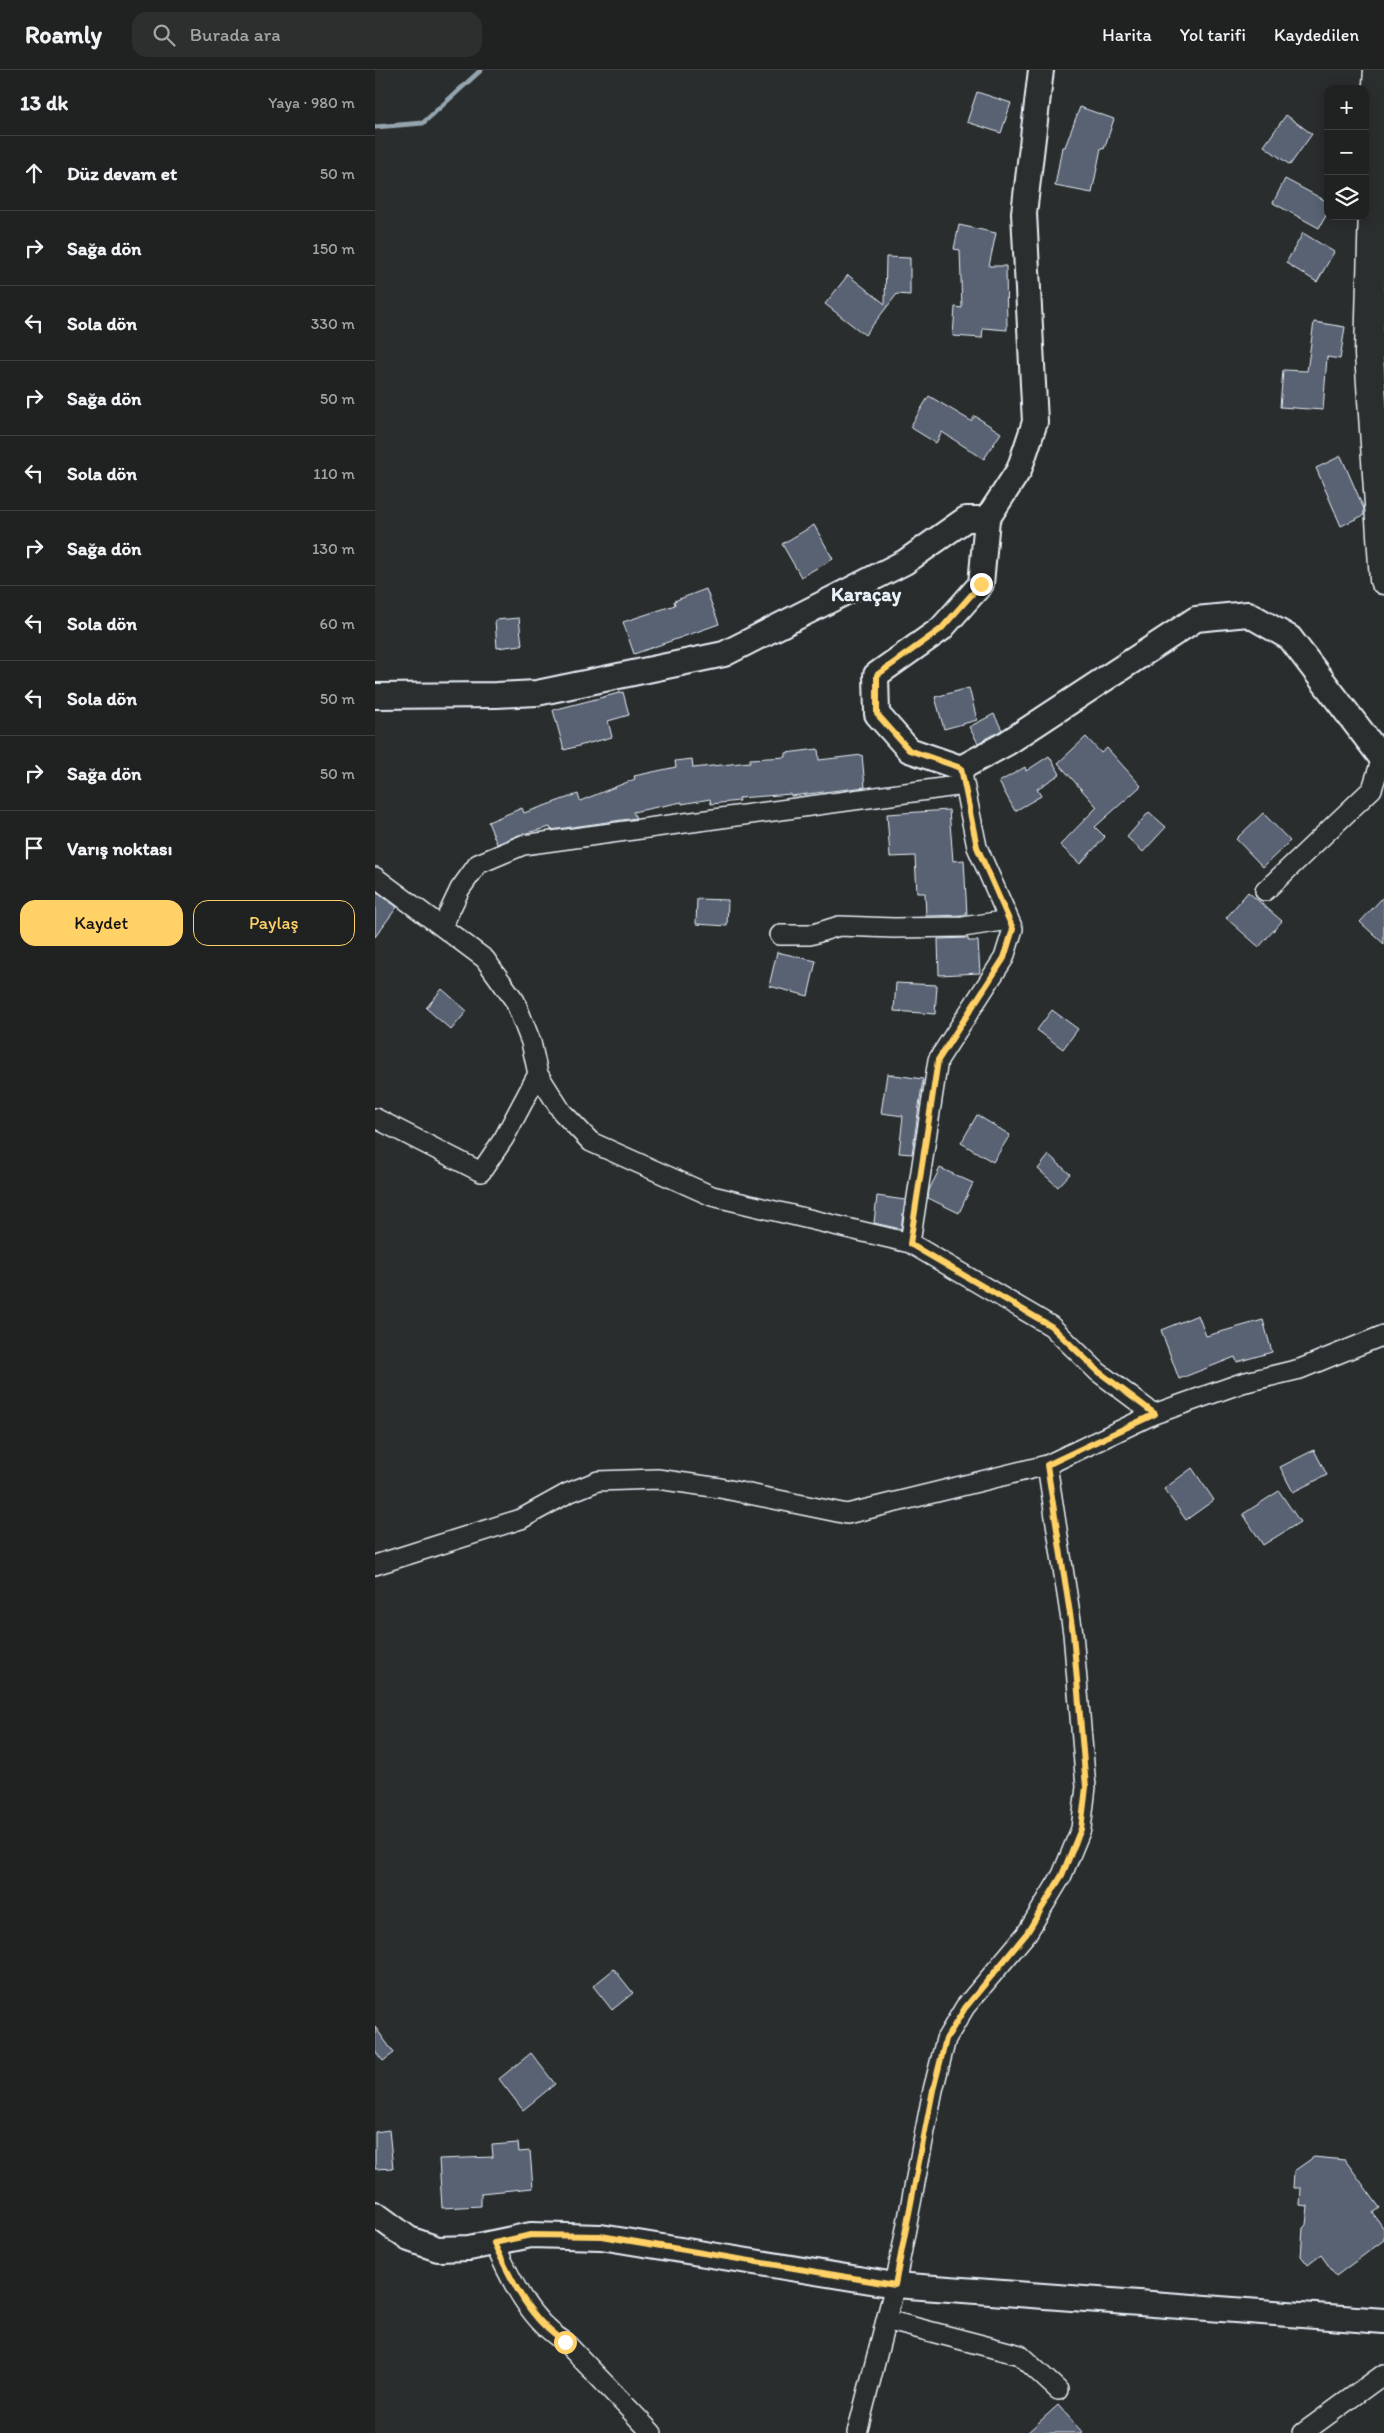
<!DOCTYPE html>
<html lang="tr">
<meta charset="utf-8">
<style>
:root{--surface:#202222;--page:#2d2f2f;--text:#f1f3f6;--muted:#a2a4a5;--line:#3d3f40;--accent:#ffd166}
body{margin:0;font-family:Itim,sans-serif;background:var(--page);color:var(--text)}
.controls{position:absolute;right:15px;top:15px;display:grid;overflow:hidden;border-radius:10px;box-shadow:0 2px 12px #0003}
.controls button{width:45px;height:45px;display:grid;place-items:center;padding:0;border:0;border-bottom:1px solid var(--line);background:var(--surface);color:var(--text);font:25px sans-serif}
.stop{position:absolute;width:15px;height:15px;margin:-11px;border:4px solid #ffd166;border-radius:50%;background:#fff}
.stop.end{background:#ffd166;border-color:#fff;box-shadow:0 1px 5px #0008}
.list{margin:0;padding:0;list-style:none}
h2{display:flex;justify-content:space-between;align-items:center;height:65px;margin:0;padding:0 20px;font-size:21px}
h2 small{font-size:16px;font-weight:400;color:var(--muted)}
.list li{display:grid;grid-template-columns:32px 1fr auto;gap:15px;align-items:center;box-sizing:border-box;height:75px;padding:0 20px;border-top:1px solid var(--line)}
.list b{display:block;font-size:19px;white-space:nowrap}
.list em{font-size:16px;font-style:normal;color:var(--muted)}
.actions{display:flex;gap:10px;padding:15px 20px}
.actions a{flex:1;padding:11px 0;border:1px solid var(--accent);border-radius:15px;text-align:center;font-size:18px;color:var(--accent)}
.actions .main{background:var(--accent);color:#111}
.icon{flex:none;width:28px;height:28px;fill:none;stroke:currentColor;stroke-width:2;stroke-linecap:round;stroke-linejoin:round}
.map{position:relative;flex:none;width:1009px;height:2363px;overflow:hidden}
header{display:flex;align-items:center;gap:30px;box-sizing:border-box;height:70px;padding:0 25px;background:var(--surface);border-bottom:1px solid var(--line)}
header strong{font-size:24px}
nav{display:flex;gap:28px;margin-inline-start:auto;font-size:18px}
.search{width:350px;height:45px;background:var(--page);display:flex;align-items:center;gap:12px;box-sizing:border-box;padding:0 18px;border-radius:15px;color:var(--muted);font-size:19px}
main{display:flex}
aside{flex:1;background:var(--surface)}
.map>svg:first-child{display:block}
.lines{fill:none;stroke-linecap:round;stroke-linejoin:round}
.stream{stroke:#95a5af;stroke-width:5}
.building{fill:#596273;stroke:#e8f1f8}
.minor-casing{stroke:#e8f1f8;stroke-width:22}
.tertiary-casing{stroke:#e8f1f8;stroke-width:28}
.trunk-casing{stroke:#e8f1f8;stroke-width:31}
.minor{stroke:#2a2d2e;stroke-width:19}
.tertiary{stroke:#2a2d2e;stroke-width:24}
.trunk{stroke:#2a2d2e;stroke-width:28}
.route{stroke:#ffd166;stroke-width:6}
.labels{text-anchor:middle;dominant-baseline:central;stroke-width:5;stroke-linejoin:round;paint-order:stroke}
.quarter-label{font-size:20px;font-weight:bold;fill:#e8f1f8;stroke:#2a2d2e}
</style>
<header>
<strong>Roamly</strong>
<div class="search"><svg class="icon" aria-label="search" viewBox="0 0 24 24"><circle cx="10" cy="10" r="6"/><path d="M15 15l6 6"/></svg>Burada ara</div>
<nav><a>Harita</a><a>Yol tarifi</a><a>Kaydedilen</a></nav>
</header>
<main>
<aside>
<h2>13 dk<small>Yaya · 980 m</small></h2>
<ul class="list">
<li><svg class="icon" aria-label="ahead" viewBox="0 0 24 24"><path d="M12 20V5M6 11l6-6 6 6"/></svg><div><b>Düz devam et</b></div><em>50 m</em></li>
<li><svg class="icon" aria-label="right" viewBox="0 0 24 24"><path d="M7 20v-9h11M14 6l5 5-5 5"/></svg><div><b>Sağa dön</b></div><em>150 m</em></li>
<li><svg class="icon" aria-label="left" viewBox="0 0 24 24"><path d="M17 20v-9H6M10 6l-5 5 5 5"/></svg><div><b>Sola dön</b></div><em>330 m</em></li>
<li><svg class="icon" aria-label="right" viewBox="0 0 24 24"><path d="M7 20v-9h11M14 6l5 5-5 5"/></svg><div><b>Sağa dön</b></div><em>50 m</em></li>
<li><svg class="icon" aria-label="left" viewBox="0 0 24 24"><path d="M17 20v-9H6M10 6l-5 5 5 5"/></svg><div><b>Sola dön</b></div><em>110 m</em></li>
<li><svg class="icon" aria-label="right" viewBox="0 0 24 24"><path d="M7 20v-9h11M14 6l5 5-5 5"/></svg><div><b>Sağa dön</b></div><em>130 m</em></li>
<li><svg class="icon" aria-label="left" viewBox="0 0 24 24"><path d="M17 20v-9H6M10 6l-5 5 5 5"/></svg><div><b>Sola dön</b></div><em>60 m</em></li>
<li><svg class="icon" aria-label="left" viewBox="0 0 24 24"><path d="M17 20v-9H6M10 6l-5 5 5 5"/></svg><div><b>Sola dön</b></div><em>50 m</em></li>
<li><svg class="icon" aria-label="right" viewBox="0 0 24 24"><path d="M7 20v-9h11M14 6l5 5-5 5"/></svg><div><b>Sağa dön</b></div><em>50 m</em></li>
<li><svg class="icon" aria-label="arrive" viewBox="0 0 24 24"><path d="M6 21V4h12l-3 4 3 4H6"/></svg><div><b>Varış noktası</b></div></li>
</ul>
<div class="actions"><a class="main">Kaydet</a><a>Paylaş</a></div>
</aside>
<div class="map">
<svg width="1009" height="2363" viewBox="0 0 1009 2363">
<rect width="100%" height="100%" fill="#2a2d2e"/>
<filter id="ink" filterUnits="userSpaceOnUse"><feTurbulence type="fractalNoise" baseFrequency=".02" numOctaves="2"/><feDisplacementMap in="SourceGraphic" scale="10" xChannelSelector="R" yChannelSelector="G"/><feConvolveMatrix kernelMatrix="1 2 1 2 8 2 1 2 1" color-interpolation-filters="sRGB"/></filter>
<g filter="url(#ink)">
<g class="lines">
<path class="stream" d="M0,57L48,53L106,0"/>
</g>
<path class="building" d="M602,22L636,33L626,63L592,52Z
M705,37L739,49L729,79L726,78L717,123L680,116L687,77H690Z
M911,45L937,64L915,95L889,76Z
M910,109L953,132V142L944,158L898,133Z
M584,155L621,163L614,196H631L632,260L608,258L607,268L578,266L580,237L587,238L585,180L579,179Z
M928,163L959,182L942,212L911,193Z
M511,187L535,188V225L522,224L490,265L450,234L473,205L510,234Z
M939,252L970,257L965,289L952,287L948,340L905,337L908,300L932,301Z
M554,326L596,351L600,346L626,363L609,389L567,362L561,373L535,357Z
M966,386L989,439V445L966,456L941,398Z
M439,455L458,489L426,507L407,474Z
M331,519L344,554L259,584L248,552L300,535L299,531Z
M144,548L147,575L122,578L120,550Z
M594,618L602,650L569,659L560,627Z
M248,622L254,645L233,651L237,667L189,680L178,640Z
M619,644L627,660L603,673L594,657Z
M711,667L726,683L732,678L766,716L720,757L730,767L705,794L685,775L722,737L683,693Z
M443,679L444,690L487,685L490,717L416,726V724L364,728V731L336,734L335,729L307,734V732L258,742L261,748L176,760L175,757L144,765L122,774L113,752L147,738L149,743L203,724L205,731L260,709L259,706L301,697L300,691L317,689L318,698L375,692V689L411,687V683Z
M674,686L685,704L662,719L666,726L640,741L624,712L650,697L651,701Z
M574,740L578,791L589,790L592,845L551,846L550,823H542L540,786L515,787L512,744Z
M774,742L791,757L768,782L752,767Z
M888,743L915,771L888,797L861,769Z
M0,821L22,837L0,867Z
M873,822L907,851L884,877L851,848Z
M1009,826V874L985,852Z
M322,829L353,830L352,856L321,854Z
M593,868V871H603L605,903L564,905L563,869Z
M402,882L441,891L433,926L394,916Z
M521,913L562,915L560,944L519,941Z
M67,919L92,941L76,960L51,938Z
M677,940L703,959L688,979L662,960Z
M512,1004L548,1009L537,1084L524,1083L528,1046L506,1043Z
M602,1045L635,1065L618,1092L586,1073Z
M674,1085L695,1104L683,1117L663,1099Z
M565,1098L598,1113L584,1143L553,1128L554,1120Z
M502,1126L530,1130L526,1159L499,1153Z
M823,1245L831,1266L888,1250L897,1282L862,1292L860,1287L804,1309L786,1260Z
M939,1380L952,1405L918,1422L905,1397Z
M817,1398L839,1430L811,1450L789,1419Z
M904,1421L925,1452L888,1475L868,1444Z
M239,1899L258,1923L237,1940L218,1916Z
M0,1957L19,1983L8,1991L0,1981Z
M156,1983L180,2014L148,2040L124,2009Z
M14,2060L18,2098L0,2099V2062Z
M143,2073L144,2082L155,2081L158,2118L106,2123V2136L67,2138L64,2089L118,2087L117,2075Z
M939,2087L970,2090L1005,2138L998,2143L1009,2159V2170L961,2206L946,2185L933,2195L926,2186L928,2158L931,2155L933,2136L925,2135L926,2118H918L919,2101Z
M683,2335L708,2363H652Z"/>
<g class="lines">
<g class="minor-casing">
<path id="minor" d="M0,807L110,889L140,931L156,972L163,1004L187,1042L216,1072L337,1126L535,1173L676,1256L723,1302L779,1344
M890,821L997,719L1007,688
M67,857L85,819L103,794L148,775L589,715
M405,865H435L464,856L519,858L588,857L634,850
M0,1048L106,1102L129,1068L163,1004
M535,1173L563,990L629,888L638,859L602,777L587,704
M0,1495L146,1449L193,1423L223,1411L282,1409L345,1418L472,1444L672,1395L779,1344L867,1313L925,1299L1009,1265
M119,2173C136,2210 154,2250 190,2272L277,2363
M511,2250L645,2285L683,2320
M482,2363L520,2215L558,2020L571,1969L590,1937L652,1863L687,1805L706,1759L711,1717L698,1563L672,1395
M928,2363L1009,2304"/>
</g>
<g class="tertiary-casing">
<path id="tertiary" d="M612,449L644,400L660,352L649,143L666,0
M0,626L121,625L162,623L349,584L530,492L591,449H612L606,514L566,559L501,605L502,644L534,680L586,698L632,673L821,549L873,544L915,568L1009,691
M0,2144L34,2169L63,2179L94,2178L156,2165L226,2167L520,2215L1009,2251"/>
</g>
<g class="trunk-casing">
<path id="trunk" d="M1003,0L1001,28L994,284L1009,510"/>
</g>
<use href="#minor" class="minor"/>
<use href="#tertiary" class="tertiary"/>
<use href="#trunk" class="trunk"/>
</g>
</g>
<g class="lines" filter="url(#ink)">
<path class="route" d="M190,2272C154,2250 136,2209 119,2173L156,2165L226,2166L520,2215L558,2020L571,1969L590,1938L652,1863L687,1805L706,1759L711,1717L698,1563L672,1395L780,1344L724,1302L676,1256L535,1174L563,990L629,888L638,859L602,777L586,698L534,680L502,644V605L566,559L606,514"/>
</g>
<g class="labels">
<g class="quarter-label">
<text x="491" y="524">Karaçay</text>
</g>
</g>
</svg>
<div class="controls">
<button>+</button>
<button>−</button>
<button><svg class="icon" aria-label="layers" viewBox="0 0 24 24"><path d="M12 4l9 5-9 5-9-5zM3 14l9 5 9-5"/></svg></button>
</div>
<div class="stop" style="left:190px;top:2272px"></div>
<div class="stop end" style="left:606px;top:514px"></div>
</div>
</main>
